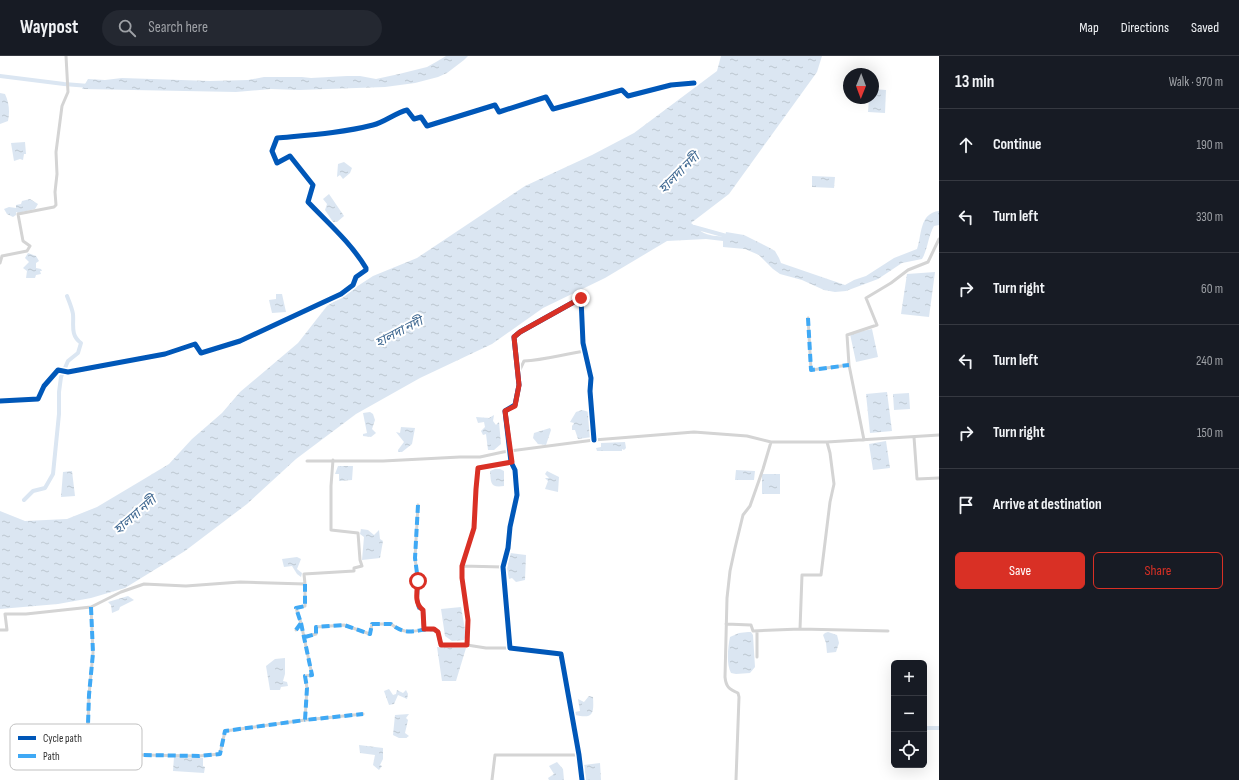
<!DOCTYPE html>
<meta charset="utf-8">
<style>
:root{--surface:#171b24;--page:#242831;--text:#f1f3f6;--muted:#9ea1a6;--line:#363941;--accent:#d93025}
body{margin:0;font-family:"Sofia Sans Condensed","Noto Sans Bengali",sans-serif;background:var(--page);color:var(--text)}
.controls{position:absolute;right:12px;bottom:12px;display:grid;overflow:hidden;border-radius:6px;box-shadow:0 4px 16px #0002}
.controls button{width:36px;height:36px;display:grid;place-items:center;padding:0;border:0;border-bottom:1px solid var(--line);background:var(--surface);color:var(--text);font:20px sans-serif}
.compass{position:absolute;left:843px;top:12px;width:36px;height:36px;border-radius:50%;background:var(--surface);box-shadow:0 4px 16px #0002;rotate:181deg}
.stop{position:absolute;width:12px;height:12px;margin:-9px;border:3px solid #d93025;border-radius:50%;background:#fff}
.stop.end{background:#d93025;border-color:#fff;box-shadow:0 1px 4px #0008}
.list{margin:0;padding:0;list-style:none}
h2{display:flex;justify-content:space-between;align-items:center;height:52px;margin:0;padding:0 16px;font-size:17px}
h2 small{font-size:13px;font-weight:400;color:var(--muted)}
.list li{display:grid;grid-template-columns:26px 1fr auto;gap:12px;align-items:center;box-sizing:border-box;height:72px;padding:0 16px;border-top:1px solid var(--line)}
.list b{display:block;font-size:15px;white-space:nowrap}
.list em{font-size:13px;font-style:normal;color:var(--muted)}
.actions{display:flex;gap:8px;padding:12px 16px}
.actions a{flex:1;padding:9px 0;border:1px solid var(--accent);border-radius:6px;text-align:center;font-size:14px;color:var(--accent)}
.actions .main{background:var(--accent);color:#fff}
.icon{flex:none;width:22px;height:22px;fill:none;stroke:currentColor;stroke-width:2;stroke-linecap:round;stroke-linejoin:round}
.map{position:relative;flex:none;width:939px;height:724px;overflow:hidden}
header{display:flex;align-items:center;gap:24px;box-sizing:border-box;height:56px;padding:0 20px;background:var(--surface);border-bottom:1px solid var(--line)}
header strong{font-size:19px}
nav{display:flex;gap:22px;margin-inline-start:auto;font-size:14px}
.search{width:280px;height:36px;background:var(--page);display:flex;align-items:center;gap:10px;box-sizing:border-box;padding:0 14px;border-radius:22px;color:var(--muted);font-size:15px}
main{display:flex}
aside{flex:1;background:var(--surface)}
.map>svg:first-child{display:block}
.water{fill:url(#water-ripples)}
.lines{fill:none;stroke-linecap:round;stroke-linejoin:round}
.canal{stroke:#dbe6f2;stroke-width:4}
.minor{stroke:#d4d4d4;stroke-width:3}
.quiet{stroke:#3fa9f5;stroke-width:4;stroke-dasharray:8 4;stroke-linecap:butt}
.cycleway-casing{stroke:#fff;stroke-width:8}
.cycleway{stroke:#0057b8;stroke-width:5}
.route{stroke:#d93025;stroke-width:5}
.labels{text-anchor:middle;dominant-baseline:central;stroke-width:4;stroke-linejoin:round;paint-order:stroke}
.water-label{font-size:13px;font-style:italic;fill:#3f6891;stroke:#fff}
.key{fill:#fff;stroke:#c1c1c1;stroke-width:1}
.key-label{font-size:11px;fill:#303030}
</style>
<header>
<strong>Waypost</strong>
<div class="search"><svg class="icon" aria-label="search" viewBox="0 0 24 24"><circle cx="10" cy="10" r="6"/><path d="M15 15l6 6"/></svg>Search here</div>
<nav><a>Map</a><a>Directions</a><a>Saved</a></nav>
</header>
<main>
<div class="map">
<svg width="939" height="724" viewBox="0 0 939 724">
<defs>
<pattern id="water-ripples" width="26" height="14" patternUnits="userSpaceOnUse"><rect width="26" height="14" fill="#dbe6f2"/><path d="M2 4q2-2 4 0t4 0M15 11q2-2 4 0t4 0" fill="none" stroke="#bcc6d0"/></pattern>
</defs>
<rect width="100%" height="100%" fill="#fff"/>
<path class="water" d="M446,0H468L464,4L447,17L438,21L415,27L385,31L299,34L271,33L236,36L82,33L88,23L105,24L122,22L210,25L248,24L264,21H302L311,22L347,20H360L376,23L399,18L427,11L436,6Z
M721,0H822L817,16L729,138L691,167C695,170 698,173 702,176C708,180 718,180 725,181L726,176L744,179L768,191L775,195L779,202L781,207L845,229L854,224L866,220L894,202L917,193C922,180 919,157 939,155V169L934,170C928,180 928,193 922,203L902,207L878,223L846,235L835,236L824,234L802,224L780,218L773,213L759,199L745,193L723,191V185L706,183L667,185L605,222L543,252L492,288L420,322L356,358L296,403L247,448L185,495L125,532L91,542L58,548L0,553V455L25,465L67,463L97,451L139,426L169,408L192,383L222,357L240,336L298,287L327,250L373,220L417,202L525,130L592,99L634,77L717,15Z
M873,33L886,34L885,57L868,56L869,42H873Z
M0,37L5,38C9,46 10,56 8,65L0,68Z
M25,86L26,98H24L23,104L20,103L14,105L11,87Z
M344,106L352,112L350,117L343,123L340,119L337,121L338,108Z
M812,120L835,121L834,132L812,131Z
M329,138L344,160L337,166H333L325,154L327,148L323,143Z
M30,143L38,148L35,153L18,157L16,156V159L13,161L7,158L4,153L9,151L16,152V149L21,148L22,145Z
M28,197L36,200L39,205L36,207V212L41,213L42,215H40L41,218L36,219L35,222H26L27,215L23,212L29,206L25,202Z
M935,216L929,261L901,258L907,218Z
M276,238H282L286,256L272,257L269,244L276,243Z
M872,273L878,301L856,306L850,278Z
M887,336L892,375L870,377L866,338Z
M909,337L910,353L894,354L893,338Z
M582,354L589,356L592,381L578,383L575,374H572V370L574,367L570,366L576,356Z
M370,356L373,358L375,364L372,373L376,377L371,381L363,380V378L367,377L363,357Z
M494,359L493,365L496,369L499,366L501,388L494,394H488L486,378L483,379L481,375L485,371L484,366L478,367L476,361L489,362Z
M401,371L415,372L412,388L402,396H398V394L404,386L396,376L400,377Z
M550,372L551,374L546,389L538,388L533,382L534,377Z
M886,385L890,412L873,414L869,388Z
M625,386L626,392L624,394L622,393V395H597L596,392L601,391V387Z
M338,410H353L352,424L339,425V418H335Z
M495,413H500L504,415V430C490,432 491,427 490,415Z
M736,414L755,415L754,424H735Z
M72,415L75,440L61,441L63,416Z
M547,415L559,421L558,436L545,433L548,425L545,422H549L545,418Z
M762,418H780V438H762Z
M361,473L368,474L374,479L379,474L380,483L383,485L380,502L362,504L364,481L360,478Z
M510,497L526,499L525,524L516,526L512,522L509,523L507,513Z
M297,501L301,503L297,513L302,517L301,521L297,518L292,510L284,511L282,503Z
M128,540L134,544L120,551L119,554L112,557L111,549L108,546Z
M461,551L466,579L464,584L452,585L445,580L441,553Z
M748,576H751L753,579L755,611L750,617L736,618L731,617C726,608 728,591 730,581L739,577Z
M828,576L837,579L839,587L836,596L827,597L826,587L823,579L825,577Z
M437,591L466,592L456,625H442Z
M285,602V618L283,625L287,626L288,630L281,631L280,634H270L266,610L275,603Z
M389,633L393,639L396,638L397,634L403,637L406,634L408,638L407,643L398,639L394,648L389,649L384,635Z
M589,640L593,641C594,658 593,663 575,659V656L580,655L578,643L584,646Z
M409,658L406,662L408,664L405,677L409,680L406,682H399L393,679L395,659Z
M359,689L383,692V703L380,709L382,710L379,714L373,709L375,699L360,697Z
M174,701L203,702V710L205,711L204,717L173,715Z
M557,706L563,713L564,724H549L548,722L554,718L549,710Z
M600,707L601,724H586L584,709Z"/>
<g class="lines">
<path class="canal" d="M0,20L64,28L89,30
M694,171L730,181
M24,444L33,435L45,432L53,418L59,358V336L61,321L68,305L78,297L81,287C70,279 74,269 73,258C72,252 69,245 67,240
M924,672H939"/>
<path class="minor" d="M0,207L2,200L27,195L30,190L23,185L18,158L54,151L56,149L55,136L57,118L56,96L62,50L68,36L66,0
M808,262L811,314L849,309
M518,318L524,305C544,304 564,298 585,295
M0,345L38,343L44,330L58,314L68,316L165,298L195,288L201,297L240,285L341,238L353,229L356,221L366,214V212C351,187 328,167 308,146L313,129L290,100L277,107L272,95L277,82C309,79 342,77 373,69C385,66 395,57 407,54L414,63L421,61L427,70L495,49L499,56L546,41L553,53L622,34L628,40L671,29L694,27
M914,381L917,423L939,422
M864,384L849,309L847,279L877,269L866,242L891,227L908,214L928,206L939,183
M827,386L830,397L834,428L830,446L821,519H802L800,573L888,575
M307,405H383L460,401H480L503,396L594,384L694,376L747,380L771,386H827L939,379
M418,449L415,502L418,525L417,543L419,552L423,554L424,573
M462,510L474,472L476,433L478,412L511,406
M503,511L462,510V522L468,564L467,589L486,592H510
M91,551L93,597L89,639L87,698L199,700L220,698L225,675L305,664
M301,567L312,619L305,620L307,632L305,664L363,658
M726,568L751,569L753,575L800,573
M0,574H7L5,558H26L91,551L121,536L144,528L186,530L240,526L305,528L304,518L354,515V512L362,510L360,504L358,477L331,474V430L333,404
M296,574L301,567L296,552L305,550V528
M305,581L316,578V571L344,569L370,578L372,568H391C407,581 416,573 434,573L438,576L441,589H467
M757,601V575
M492,724L495,699H579
M582,724L579,699L561,598L510,592L503,511L508,492L510,471L517,439L516,427L515,414L511,406L505,355L515,349L519,329L514,281L520,276L581,242L583,287L591,322L590,335L594,384
M736,724L739,641L738,637C729,633 726,631 725,621L727,542L730,515L735,492L743,459L750,450L763,413L771,386"/>
<path class="quiet" d="M808,262L811,314L849,309
M418,449L415,502L418,525L417,543L419,552L423,554L424,573
M91,551L93,597L89,639L87,698L199,700L220,698L225,675L305,664
M301,567L312,619L305,620L307,632L305,664L363,658
M296,574L301,567L296,552L305,550V528
M305,581L316,578V571L344,569L370,578L372,568H391C407,581 416,573 434,573L438,576L441,589H467"/>
<g class="cycleway-casing">
<path id="cycleway" d="M0,345L38,343L44,330L58,314L68,316L165,298L195,288L201,297L240,285L341,238L353,229L356,221L366,214V212C351,187 328,167 308,146L313,129L290,100L277,107L272,95L277,82C309,79 342,77 373,69C385,66 395,57 407,54L414,63L421,61L427,70L495,49L499,56L546,41L553,53L622,34L628,40L671,29L694,27
M582,724L579,699L561,598L510,592L503,511L508,492L510,471L517,439L516,427L515,414L511,406L505,355L515,349L519,329L514,281L520,276L581,242L583,287L591,322L590,335L594,384"/>
</g>
<use href="#cycleway" class="cycleway"/>
</g>
<g class="lines">
<path class="route" d="M418,525C417,535 414,548 423,554L424,573H434L438,576L441,589H467L468,564L462,522V510L474,472L476,433L478,412L512,406L505,355L515,350L519,329L514,281L520,276L581,242"/>
</g>
<g class="labels">
<g class="water-label">
<text transform="translate(679 117) rotate(-45)">হালদা নদী</text>
<text transform="translate(399 276) rotate(-27)">হালদা নদী</text>
<text transform="translate(135 459) rotate(-41)">হালদা নদী</text>
</g>
</g>
<rect x="10" y="668" width="132" height="46" rx="6" class="key"/>
<rect x="18" y="680" width="18" height="4" fill="#0057b8"/>
<rect x="18" y="698" width="18" height="4" fill="#3fa9f5"/>
<g class="key-label">
<text x="43" y="686">Cycle path</text>
<text x="43" y="704">Path</text>
</g>
</svg>
<div class="controls">
<button>+</button>
<button>−</button>
<button><svg class="icon" aria-label="locate" viewBox="0 0 24 24"><circle cx="12" cy="12" r="6"/><path d="M12 2v4M12 18v4M2 12h4M18 12h4"/></svg></button>
</div>
<svg class="compass" viewBox="-18 -18 36 36"><path d="M0-13l5 13h-10z" fill="#e53935"/><path d="M0 13l5-13h-10z" fill="#9ea1a6"/></svg>
<div class="stop" style="left:418px;top:525px"></div>
<div class="stop end" style="left:581px;top:242px"></div>
</div>
<aside>
<h2>13 min<small>Walk · 970 m</small></h2>
<ul class="list">
<li><svg class="icon" aria-label="ahead" viewBox="0 0 24 24"><path d="M12 20V5M6 11l6-6 6 6"/></svg><div><b>Continue</b></div><em>190 m</em></li>
<li><svg class="icon" aria-label="left" viewBox="0 0 24 24"><path d="M17 20v-9H6M10 6l-5 5 5 5"/></svg><div><b>Turn left</b></div><em>330 m</em></li>
<li><svg class="icon" aria-label="right" viewBox="0 0 24 24"><path d="M7 20v-9h11M14 6l5 5-5 5"/></svg><div><b>Turn right</b></div><em>60 m</em></li>
<li><svg class="icon" aria-label="left" viewBox="0 0 24 24"><path d="M17 20v-9H6M10 6l-5 5 5 5"/></svg><div><b>Turn left</b></div><em>240 m</em></li>
<li><svg class="icon" aria-label="right" viewBox="0 0 24 24"><path d="M7 20v-9h11M14 6l5 5-5 5"/></svg><div><b>Turn right</b></div><em>150 m</em></li>
<li><svg class="icon" aria-label="arrive" viewBox="0 0 24 24"><path d="M6 21V4h12l-3 4 3 4H6"/></svg><div><b>Arrive at destination</b></div></li>
</ul>
<div class="actions"><a class="main">Save</a><a>Share</a></div>
</aside>
</main>
